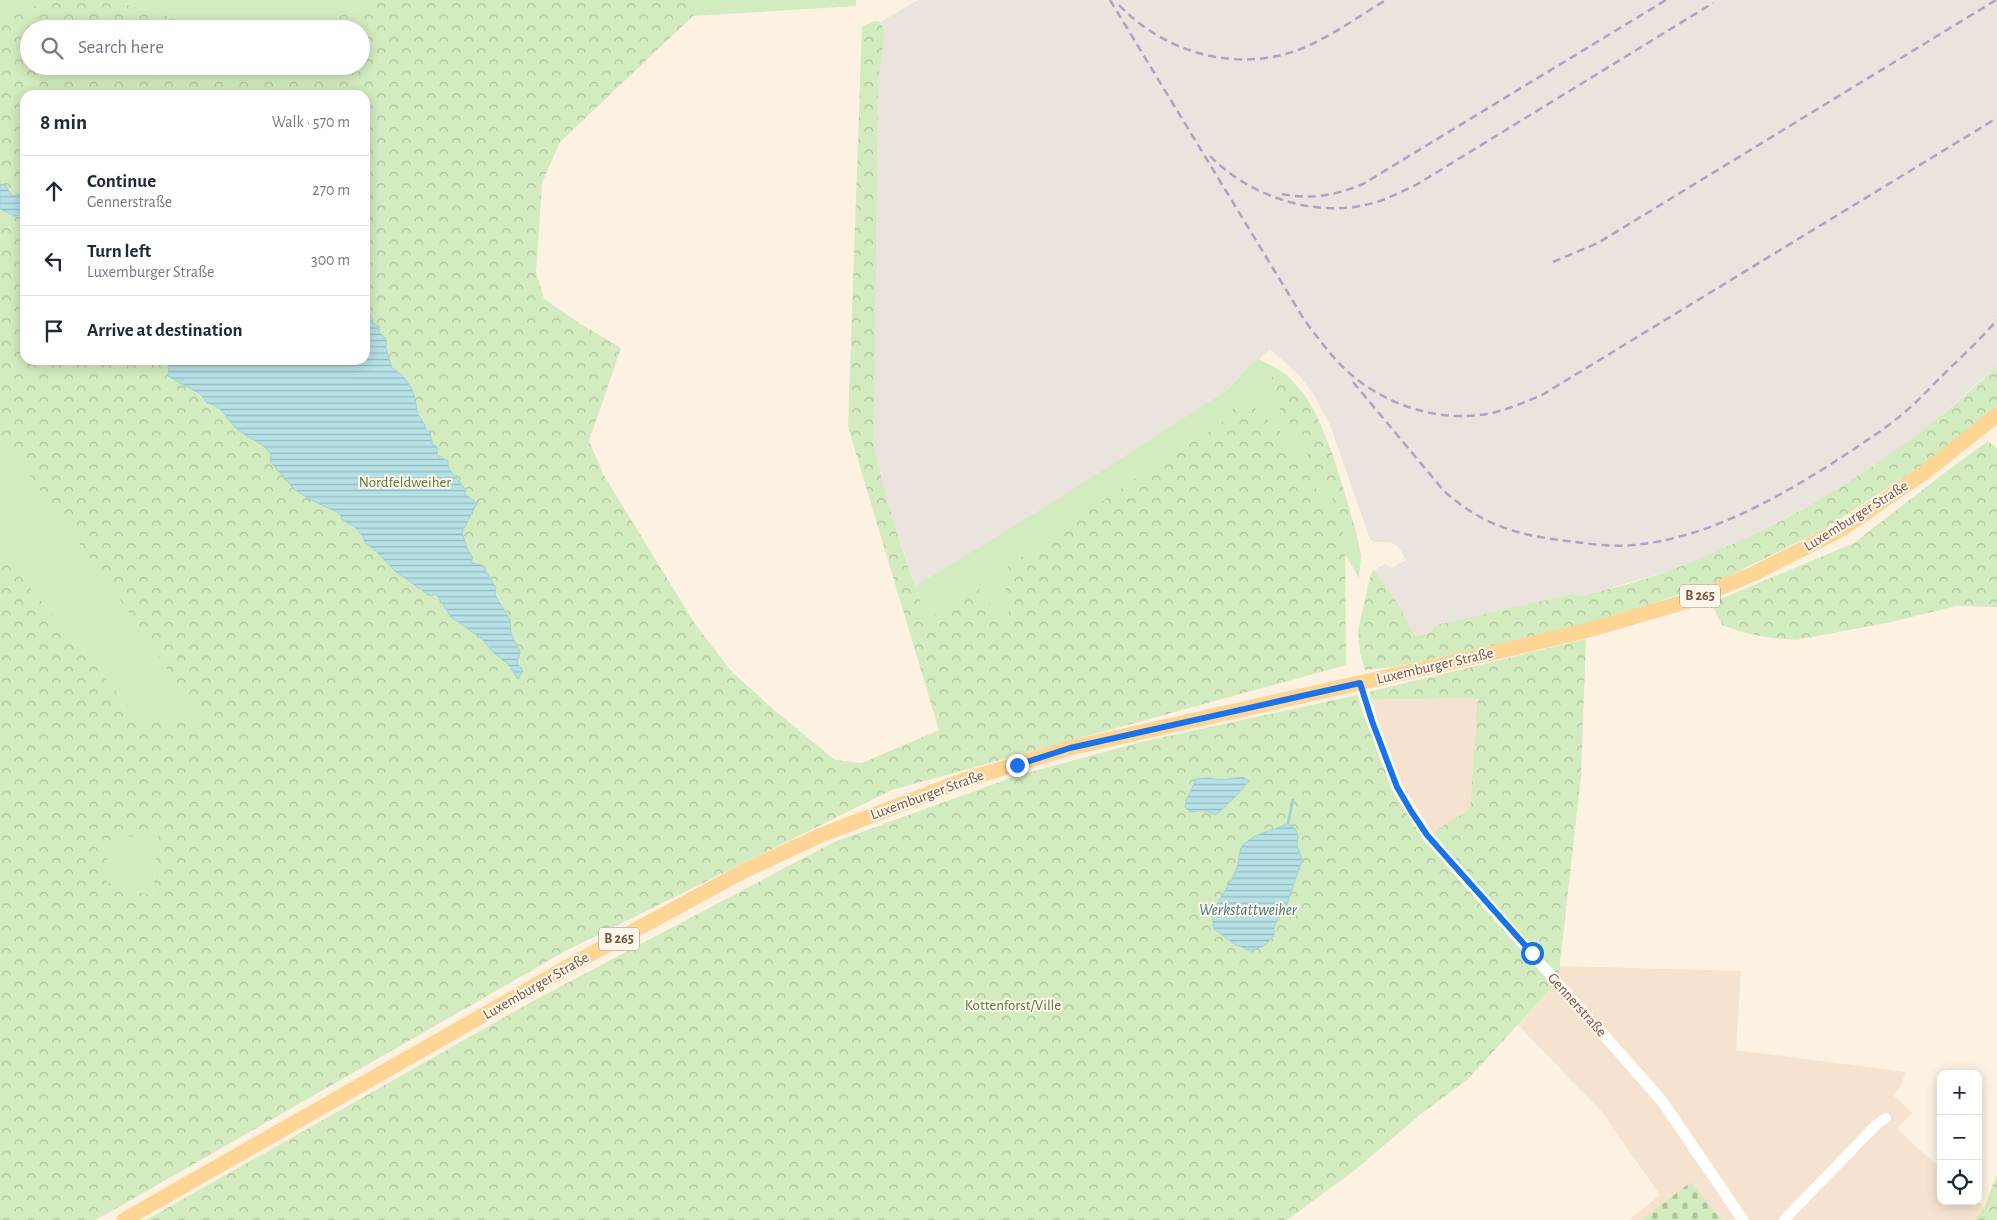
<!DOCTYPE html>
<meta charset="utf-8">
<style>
:root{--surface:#fff;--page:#f6f6f7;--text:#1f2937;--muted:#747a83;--line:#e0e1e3}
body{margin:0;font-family:"Alegreya Sans",sans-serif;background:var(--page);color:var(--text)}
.controls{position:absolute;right:15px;bottom:15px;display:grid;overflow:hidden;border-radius:10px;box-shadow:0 2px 12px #0003}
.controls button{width:45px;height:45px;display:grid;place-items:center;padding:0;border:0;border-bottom:1px solid var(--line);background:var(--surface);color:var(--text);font:25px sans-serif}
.stop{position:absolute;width:15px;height:15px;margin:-11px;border:4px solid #1a73e8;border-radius:50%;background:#fff}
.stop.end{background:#1a73e8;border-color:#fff;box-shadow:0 1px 5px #0008}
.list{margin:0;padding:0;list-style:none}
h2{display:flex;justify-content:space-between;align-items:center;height:65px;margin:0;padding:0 20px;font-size:21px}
h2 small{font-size:16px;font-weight:400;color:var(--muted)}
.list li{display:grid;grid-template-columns:32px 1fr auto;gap:15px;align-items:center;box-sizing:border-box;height:70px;padding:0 20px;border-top:1px solid var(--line)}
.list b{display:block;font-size:19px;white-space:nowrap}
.list p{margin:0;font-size:16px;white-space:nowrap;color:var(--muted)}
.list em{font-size:16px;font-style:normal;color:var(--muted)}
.icon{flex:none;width:28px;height:28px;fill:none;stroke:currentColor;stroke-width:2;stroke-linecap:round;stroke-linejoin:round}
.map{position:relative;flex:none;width:1997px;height:1220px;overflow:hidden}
.search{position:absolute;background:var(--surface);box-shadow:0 2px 12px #0003;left:20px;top:20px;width:350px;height:55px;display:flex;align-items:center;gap:12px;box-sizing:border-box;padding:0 18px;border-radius:28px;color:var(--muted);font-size:19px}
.panel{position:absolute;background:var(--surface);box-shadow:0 2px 12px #0003;left:20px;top:90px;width:350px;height:275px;border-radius:15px}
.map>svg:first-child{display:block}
.residential{fill:#f5e3cf}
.industrial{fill:#ebe3dd}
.green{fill:#d2ebbf}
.forest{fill:url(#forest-crowns);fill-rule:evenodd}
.cemetery{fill:url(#cemetery-stones)}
.water{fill:url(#water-rules);stroke:#9bd1d9}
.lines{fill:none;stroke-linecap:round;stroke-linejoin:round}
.stream{stroke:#9bd1d9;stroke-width:2.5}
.minor{stroke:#fff;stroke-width:10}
.tertiary{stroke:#fff;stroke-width:11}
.primary{stroke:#ffd596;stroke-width:15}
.rail{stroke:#b3a0c6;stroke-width:2.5;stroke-dasharray:8 5;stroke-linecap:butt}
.route{stroke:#1a73e8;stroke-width:6}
.labels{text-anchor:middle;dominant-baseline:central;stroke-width:4;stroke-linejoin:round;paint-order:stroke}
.shield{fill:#fff5e8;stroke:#9e8677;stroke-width:1}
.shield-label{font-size:14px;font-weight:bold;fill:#755647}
.park-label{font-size:15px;fill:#527b3f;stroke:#fff5e8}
.street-label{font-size:15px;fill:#755647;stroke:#fff5e8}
.water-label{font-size:16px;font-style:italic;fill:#3d7983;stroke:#fff5e8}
</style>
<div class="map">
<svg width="1997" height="1220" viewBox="0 0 1997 1220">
<defs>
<pattern id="forest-crowns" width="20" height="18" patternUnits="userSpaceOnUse" patternTransform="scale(1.25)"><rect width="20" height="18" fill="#d2ebbf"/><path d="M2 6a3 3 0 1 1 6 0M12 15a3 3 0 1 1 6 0" fill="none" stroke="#afc19d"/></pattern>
<pattern id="cemetery-stones" width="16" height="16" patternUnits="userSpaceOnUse" patternTransform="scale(1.25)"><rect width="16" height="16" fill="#d2ebbf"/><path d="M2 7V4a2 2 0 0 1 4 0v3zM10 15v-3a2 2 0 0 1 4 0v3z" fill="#afc19d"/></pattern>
<pattern id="water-rules" width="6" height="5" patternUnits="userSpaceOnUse" patternTransform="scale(1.25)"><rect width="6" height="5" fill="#b5e1e7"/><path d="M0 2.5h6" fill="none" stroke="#98b9bd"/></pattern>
</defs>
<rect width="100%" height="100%" fill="#fdf1e1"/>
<path class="residential" d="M1479,698L1470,809L1424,839L1400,801L1357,700Z
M1559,966L1741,971L1736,1050L1906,1072L1900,1087L1893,1095L1912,1113L1897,1129L1941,1169V1201H1977L1984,1208L1975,1220H1629L1660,1195L1602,1112L1518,1025L1558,981Z"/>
<path class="industrial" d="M918,0H1997V366L1930,425L1891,455L1834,492L1734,545L1669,571L1583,596L1574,594L1415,636L1396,601L1374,570L1385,564L1392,568L1406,560L1398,546L1390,542H1374L1370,539L1330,425L1314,395L1299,375L1270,349L1259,359L1252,362L1229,389L1051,503L915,586L883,488L874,447L878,81L885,32L880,22Z"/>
<path class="green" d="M0,0H57L0,15Z
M110,0H380L306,29H212Z
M700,0H856V6L693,16Z
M1259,359L1286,374L1296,385L1272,377L1268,393L1290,423L1345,521L1355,528L1361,555L1359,578L1345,554V535L1281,432L1245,399L1234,407L1221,425L1173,453L1094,508L1012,639L1000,617L927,619L915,586L1051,503L1229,389L1252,362Z
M0,436L114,591L199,716H137L0,551Z
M158,833L153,896L107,882L108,840Z"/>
<path class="forest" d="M57,0H110L212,29H29V66H361V29H306L380,0H700L693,16L560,142L542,183L536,272L544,299L579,323L621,348L589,441L603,474L695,624L732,672L774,710L835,760L862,763L939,730L848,427L862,27L874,21L880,22L885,32L878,81L874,447C887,506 906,563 927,619L980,589L1000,617L1012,637L1004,575L1008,566L1173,453L1220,425L1234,407L1245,399L1281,432L1345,535L1346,665L892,790L569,949L96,1220H0V551L137,716H199L114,591L0,436V209L15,216L25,213V360H167C173,382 194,388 207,403L214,404L222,411L236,428L268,449L294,489L309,499L339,513L344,520L356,528L363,538L365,543L374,549L395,571L430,595L436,594L451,617L481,638L501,659L508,664L518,679L523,671L517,663L520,652L511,634L510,620L482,565L472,563L471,554L468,551L462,532L477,503L463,494L465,490L448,468V461L437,455V447L432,444L430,432L426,430L424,420L417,412L416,404L392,368L387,357L386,339L373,324L371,316L365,310V95H25V201L19,195L12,196L9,193L5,185L0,184V15ZM158,833L153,896L107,882L108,840Z
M1997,366V406L1927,462L1823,530L1716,582L1586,626L1393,667L1365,670L1360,652L1358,630L1371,574L1374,570L1396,601L1415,636L1429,633L1436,625L1574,594L1583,596C1612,588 1643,581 1671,570C1792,524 1904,456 1997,366Z
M1272,377C1279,379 1292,381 1297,386C1325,415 1343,489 1355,528L1345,522L1290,423L1268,393Z
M1988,441L1997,449V607L1956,606L1891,622L1796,640L1772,638L1745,633L1722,625L1711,603L1854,543L1943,474Z
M1586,639L1581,776L1558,981L1467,1080L1422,1113L1355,1170L1287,1220H146L533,1001L834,842L1016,776L1141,742L1344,698ZM1478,698L1470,809L1424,838L1400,801L1357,700ZM1209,778L1220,780L1227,778L1249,781L1237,795L1216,815L1204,810L1191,812L1189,794L1196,779ZM1288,823L1298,837L1297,845L1302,860L1286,907L1274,926V936L1265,945L1252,951L1236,945L1214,929C1215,921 1214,913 1217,905C1222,892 1232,882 1237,868C1240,859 1238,849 1245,842C1257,832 1275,831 1288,823Z
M1997,1174V1220H1975L1984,1208Z"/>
<path class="cemetery" d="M1691,1182L1721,1220H1642Z"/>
<path class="water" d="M0,184L5,185L12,196L19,195L25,201V213L15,216L0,209Z
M365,310L371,316L373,324L379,326V332L386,339V349L392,368C404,374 414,389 416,404C417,405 416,410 417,412C420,419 424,419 426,430L430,432L432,444L437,447V455L448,461V468L466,490L464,494L477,503L462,532L468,551L471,554L472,563L482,565L496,588L495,594L510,620L511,634L520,652L517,663L523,671L518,679L508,664L493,652L481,638L451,617L436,594L430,596L395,571L374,549L365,543L363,537L356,528L343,520L339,513L309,499L294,489L270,461L271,454C263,442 247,438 236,428C226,419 223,405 207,403L200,394L168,376L169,367L167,360H365Z
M1243,777L1249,781L1237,795L1216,815L1204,810L1190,812L1185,807L1186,801L1196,779L1209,778L1220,780Z
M1288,823L1296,830L1298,837L1297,845L1302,860L1286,907L1274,926V936L1265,945L1252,951L1236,945L1214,929C1214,925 1212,921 1213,917C1216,899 1231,886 1237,868C1240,860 1238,849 1245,843C1257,832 1275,831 1288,823Z"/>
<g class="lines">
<path class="stream" d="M1288,823L1293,800"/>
<path class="minor" d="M1784,1220L1876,1125L1886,1118"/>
<path class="tertiary" d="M1360,683L1372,721L1397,787L1427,835L1662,1101L1743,1220"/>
<path class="primary" d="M124,1220L578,961L742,872L819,836L961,781L1070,748L1497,652L1589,630L1688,601L1753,574L1842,529L1925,472L1997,415"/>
<path class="rail" d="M1110,0L1305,321C1318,338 1331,356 1347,371C1386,406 1443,425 1496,412C1512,408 1527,401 1542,395L1997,118
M1119,5C1166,54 1239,74 1303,48C1332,36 1359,16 1386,0
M1210,156C1250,197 1317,219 1373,203C1388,199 1402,191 1416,185L1713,3
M1282,194C1310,200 1337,195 1363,184L1666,0
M1553,262L1598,243L1996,0
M1353,382L1444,491C1482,525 1517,535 1567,541C1591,544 1618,548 1642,544C1717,535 1792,490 1854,449C1872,437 1890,425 1906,411C1918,401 1928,390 1939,379C1958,360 1979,341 1997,320"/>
</g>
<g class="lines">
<path class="route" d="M1017,765L1070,748L1360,683L1372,721L1397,787L1411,811L1427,835L1532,953"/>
</g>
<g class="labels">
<g class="shield">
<rect x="1680" y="584.5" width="40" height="23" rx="4"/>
<rect x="599" y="927.5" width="40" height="23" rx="4"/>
</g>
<g class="shield-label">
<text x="1700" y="596">B 265</text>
<text x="619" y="939">B 265</text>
</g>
<g class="park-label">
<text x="405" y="482">Nordfeldweiher</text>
<text x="1013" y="1005">Kottenforst/Ville</text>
</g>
<g class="street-label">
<text transform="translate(1856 516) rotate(-32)">Luxemburger Straße</text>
<text transform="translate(1435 666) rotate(-13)">Luxemburger Straße</text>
<text transform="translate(927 795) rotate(-20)">Luxemburger Straße</text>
<text transform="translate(536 986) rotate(-30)">Luxemburger Straße</text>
<text transform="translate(1577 1005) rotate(48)">Gennerstraße</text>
</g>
<g class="water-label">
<text x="1248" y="910">Werkstattweiher</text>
</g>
</g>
</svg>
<div class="controls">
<button>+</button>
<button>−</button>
<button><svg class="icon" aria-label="locate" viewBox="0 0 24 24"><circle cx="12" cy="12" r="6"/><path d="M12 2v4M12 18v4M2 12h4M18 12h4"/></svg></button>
</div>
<div class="stop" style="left:1532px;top:953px"></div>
<div class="stop end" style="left:1017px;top:765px"></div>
<div class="search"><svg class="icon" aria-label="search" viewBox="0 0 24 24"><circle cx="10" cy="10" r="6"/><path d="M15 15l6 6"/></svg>Search here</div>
<section class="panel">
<h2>8 min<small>Walk · 570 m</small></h2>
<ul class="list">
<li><svg class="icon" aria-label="ahead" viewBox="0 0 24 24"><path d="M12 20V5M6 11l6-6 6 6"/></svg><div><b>Continue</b><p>Gennerstraße</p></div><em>270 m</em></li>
<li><svg class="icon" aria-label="left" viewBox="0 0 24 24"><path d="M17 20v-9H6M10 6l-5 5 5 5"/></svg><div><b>Turn left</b><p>Luxemburger Straße</p></div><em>300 m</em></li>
<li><svg class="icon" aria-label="arrive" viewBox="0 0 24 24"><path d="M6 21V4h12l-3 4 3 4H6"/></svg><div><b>Arrive at destination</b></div></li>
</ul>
</section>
</div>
